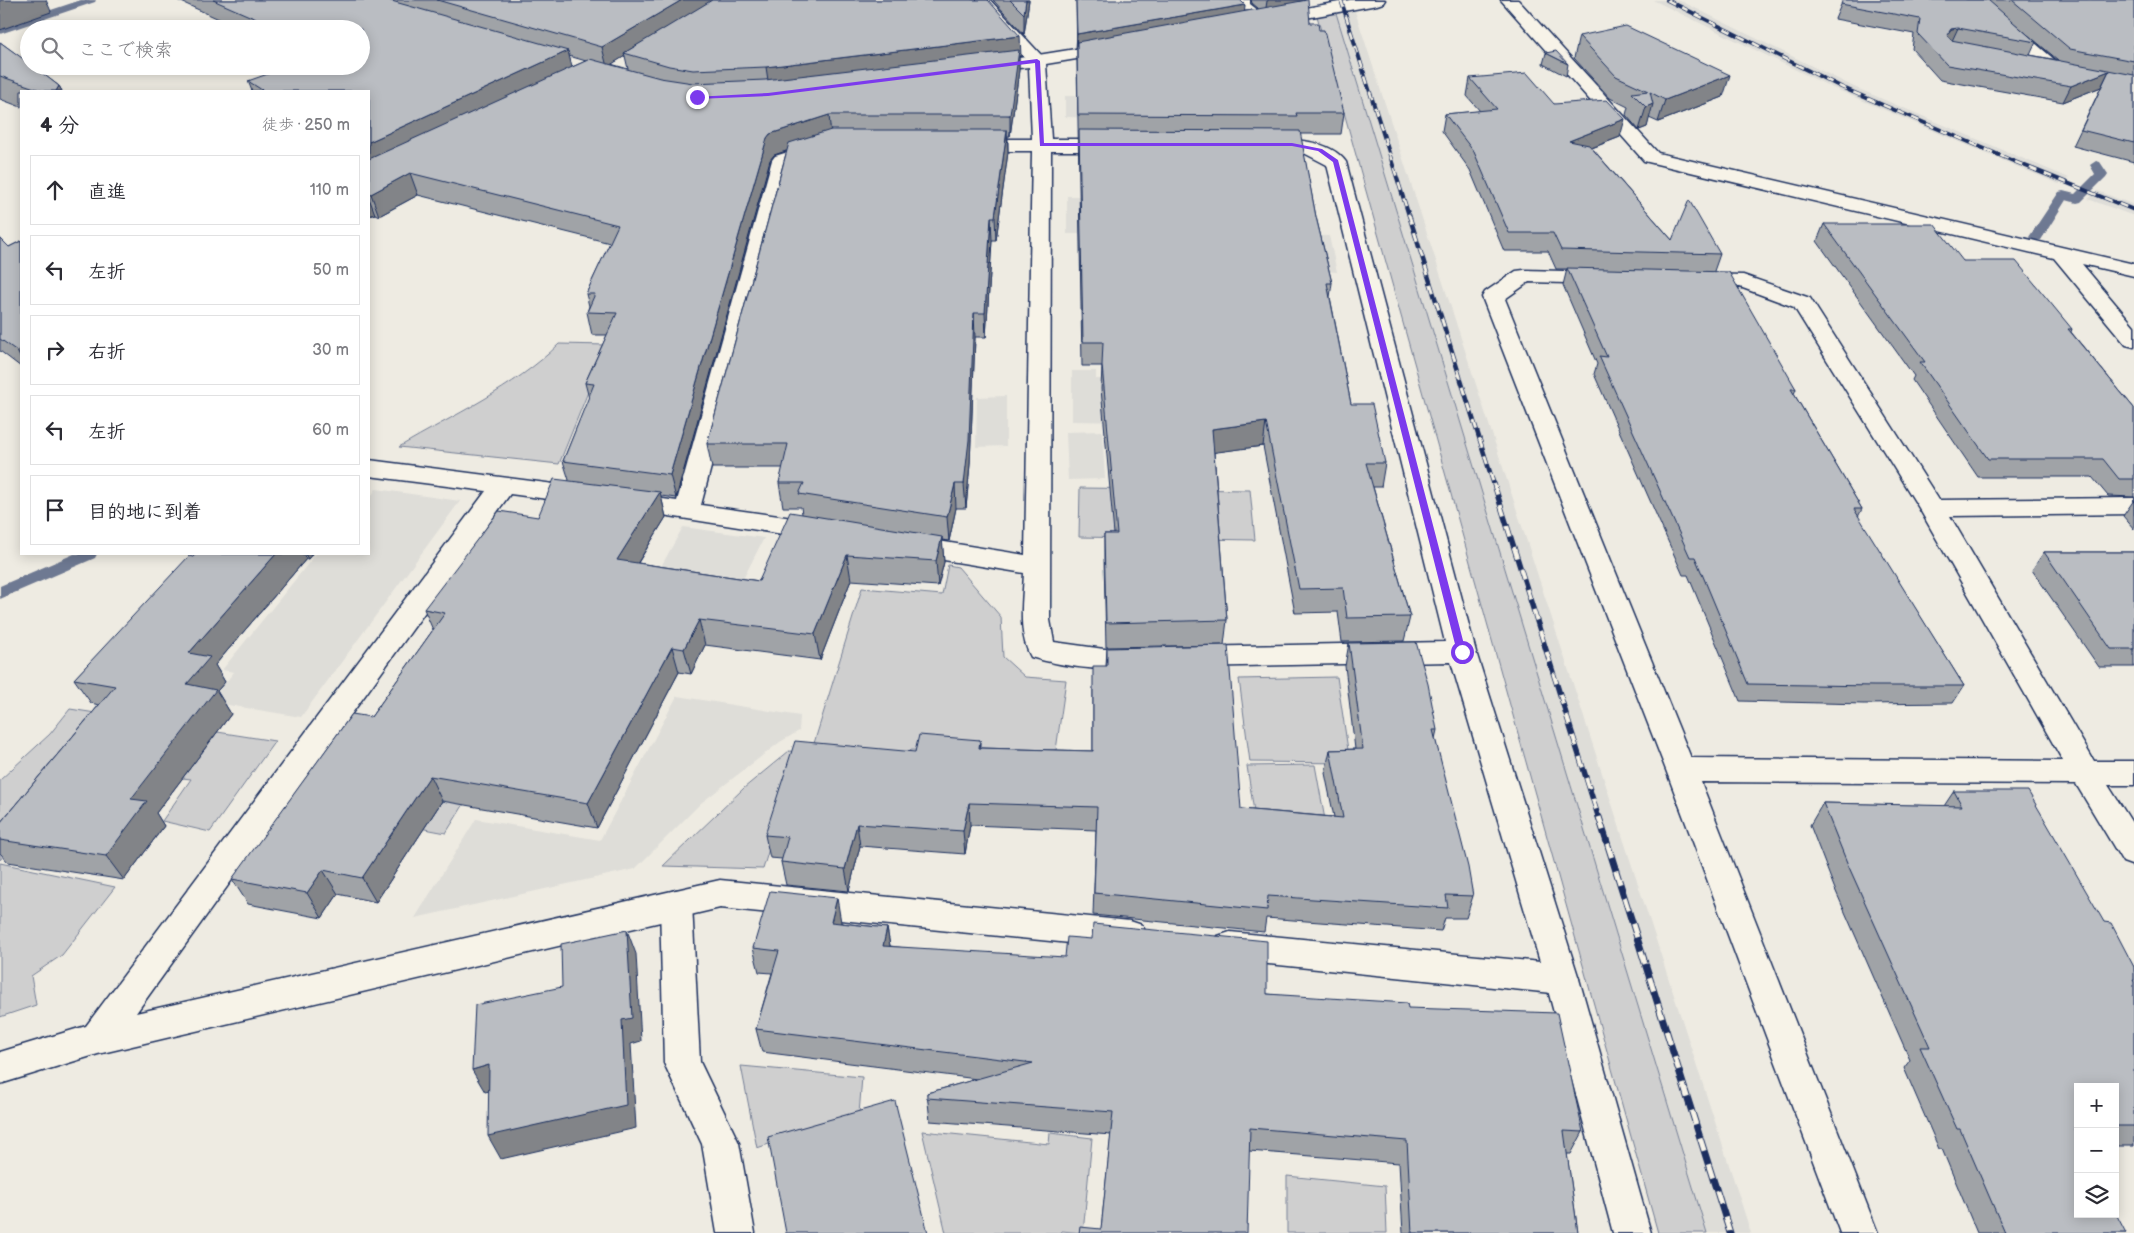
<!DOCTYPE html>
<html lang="ja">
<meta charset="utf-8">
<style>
:root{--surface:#fff;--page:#f7f7f7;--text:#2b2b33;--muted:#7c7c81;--line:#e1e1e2}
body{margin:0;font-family:"Balsamiq Sans","Klee One",sans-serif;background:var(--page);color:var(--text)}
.controls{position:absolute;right:15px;bottom:15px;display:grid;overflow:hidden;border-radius:0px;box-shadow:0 2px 12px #0003}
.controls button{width:45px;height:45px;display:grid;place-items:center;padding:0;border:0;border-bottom:1px solid var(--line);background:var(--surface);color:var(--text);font:25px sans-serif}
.stop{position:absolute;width:15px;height:15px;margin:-11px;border:4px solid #7c3aed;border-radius:50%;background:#fff}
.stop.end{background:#7c3aed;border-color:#fff;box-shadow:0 1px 5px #0008}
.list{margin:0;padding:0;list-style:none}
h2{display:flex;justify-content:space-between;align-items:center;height:65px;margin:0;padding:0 20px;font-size:21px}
h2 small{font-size:16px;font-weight:400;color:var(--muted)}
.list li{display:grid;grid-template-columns:32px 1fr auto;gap:15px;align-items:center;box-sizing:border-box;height:70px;margin:0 10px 10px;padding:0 10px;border:1px solid var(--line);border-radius:0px}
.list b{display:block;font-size:19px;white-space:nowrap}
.list em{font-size:16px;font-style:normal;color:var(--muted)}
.icon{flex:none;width:28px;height:28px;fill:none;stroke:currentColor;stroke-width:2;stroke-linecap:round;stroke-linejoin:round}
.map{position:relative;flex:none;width:2134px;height:1233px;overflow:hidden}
.search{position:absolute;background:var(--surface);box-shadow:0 2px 12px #0003;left:20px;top:20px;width:350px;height:55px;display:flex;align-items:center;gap:12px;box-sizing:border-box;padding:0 18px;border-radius:28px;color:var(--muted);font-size:19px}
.panel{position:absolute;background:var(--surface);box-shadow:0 2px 12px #0003;left:20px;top:90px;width:350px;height:465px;border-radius:0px}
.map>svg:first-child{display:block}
.built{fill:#deddd8}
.green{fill:#cfcfcf;stroke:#757f96}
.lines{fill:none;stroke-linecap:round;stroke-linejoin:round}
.stream{fill:#6e7992;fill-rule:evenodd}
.lane-casing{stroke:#1b2f5e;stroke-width:3}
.street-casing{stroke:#1b2f5e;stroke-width:3}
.lane{fill:#f7f3e8;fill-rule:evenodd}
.street{fill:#f7f3e8;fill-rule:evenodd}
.rail-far3-casing{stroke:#1b2f5e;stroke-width:4}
.rail-far2-casing{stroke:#1b2f5e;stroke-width:4.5}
.rail-far1-casing{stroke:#1b2f5e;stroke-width:5.5}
.rail-casing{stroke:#1b2f5e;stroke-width:7}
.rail-far3{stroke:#f7f3e8;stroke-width:2.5;stroke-dasharray:8;stroke-linecap:butt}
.rail-far2{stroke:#f7f3e8;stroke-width:3;stroke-dasharray:9;stroke-linecap:butt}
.rail-far1{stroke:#f7f3e8;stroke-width:4;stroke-dasharray:11;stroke-linecap:butt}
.rail{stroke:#f7f3e8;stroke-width:5;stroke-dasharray:14;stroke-linecap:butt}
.wall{fill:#a0a3a7;stroke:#1b2f5e;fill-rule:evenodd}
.shaded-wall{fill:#828488;stroke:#1b2f5e}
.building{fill:#babdc2;stroke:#1b2f5e}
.route{fill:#7c3aed}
</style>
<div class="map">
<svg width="2134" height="1233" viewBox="0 0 2134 1233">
<rect width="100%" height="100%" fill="#eeebe2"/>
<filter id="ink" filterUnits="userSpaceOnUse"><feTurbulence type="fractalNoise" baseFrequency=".02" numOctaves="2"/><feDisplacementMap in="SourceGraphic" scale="10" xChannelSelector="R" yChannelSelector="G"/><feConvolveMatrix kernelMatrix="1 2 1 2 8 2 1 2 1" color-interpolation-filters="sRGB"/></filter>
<g filter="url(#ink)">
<path class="built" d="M1653,0H1679L1854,87L2069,178L2059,184L1985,153L1833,88Z
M1355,11L1751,1233H1707L1336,13Z
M1065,96H1098L1099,118L1065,117Z
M2098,191L2134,205V216L2088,199Z
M1067,196H1108L1100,234H1067Z
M1288,235L1329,236L1337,272L1321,271Z
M1072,371H1096V379H1124L1126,422L1072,421Z
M1006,396V446L976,447L977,397Z
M1102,431L1105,479L1068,480L1066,432Z
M376,489L460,501L301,717L210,702L234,672L222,670L316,554H369V499Z
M683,527L764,538L736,593L653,581Z
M677,696L800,716L799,731L780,742L701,803L635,869L415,918L476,819L600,840Z"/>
<path class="green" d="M1336,13L1707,1233H1658L1317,16Z
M559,344L607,345L559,464L399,447C453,415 513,389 559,344Z
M1080,488L1250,490L1255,540L1079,537Z
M948,565L958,567L1001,617L1003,657L1025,677L1066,680L1056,750L1034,754L912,750L882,757L811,753L862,588L942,595Z
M1337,677L1350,763L1250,762L1239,679Z
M70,709L275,741L210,832L162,821L191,779L79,766L0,860V780L50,734Z
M789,751L798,752L763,869L663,866L744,788Z
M1315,765L1328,836L1257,831L1247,766Z
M482,775L446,833L409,826L434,788Z
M0,863L115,887L62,955L31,976L36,1005L0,1017Z
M741,1066L862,1077L859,1114L757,1148Z
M922,1131L1049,1144L1050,1133L1092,1138L1083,1233L1062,1231L1061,1233H946Z
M1287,1176L1385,1186L1387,1233H1287Z"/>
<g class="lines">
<path class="stream" d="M81,0H96L95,2L0,34V27Z
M2096,161L2100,162L2108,174L2106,177L2081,202L2077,203L2066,200L2041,240H2031L2029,237L2059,192L2063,191L2075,194L2095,174L2090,165Z
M74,554H97L95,558L0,599V586Z"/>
<g class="lane-casing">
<path id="lane" d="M973,0H990L1043,57L1046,61L1043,65L1037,66L1031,65Z
M1234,0H1250V4L1272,21L1270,25C1257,28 1246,16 1236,9Z
M1967,0H1985L2062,66L2065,70L2062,74L2056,75L2050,74Z
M676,890L688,894L692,904L700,1062L739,1143L755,1233H717L702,1144L664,1063L660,904L664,894Z
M1562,964L1574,968L1579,979L1651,1233H1613L1545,979L1550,968Z"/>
</g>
<g class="street-casing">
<path id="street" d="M1350,0H1385L1383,3L1377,5L1273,24L1267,23L1265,19L1267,15L1273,14Z
M1501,0H1518L1658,153L2134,264V276L2082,264L2134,326V347L2126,345L2054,258L1644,161Z
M1113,43L1119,44L1122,48L1119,52L1046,64L1051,139H1115L1122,141L1124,145L1122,149L1115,151H1051L1050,620L1054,642L1104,649L1145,648L1155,651L1159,658L1155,665C1123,675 1063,667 1031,657C1017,633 1023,599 1024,573L907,554L898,551L894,545L898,539L907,536L1025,555L1032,151H971L964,149L962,145L964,141L971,139H1032L1029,67L1019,68L1013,67L1010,63L1013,59Z
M1266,139C1291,139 1330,139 1346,162L1476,652L1579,979L1574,990L1562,994L1230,960L1218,956L1213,946L1218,936L1230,932L1540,962L1451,662L1193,667L1183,664L1179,657L1183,650L1193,647L1445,642L1327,165L1302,152L1259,149L1257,145L1259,141Z
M821,142L828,144L830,148L828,152L791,163L701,505L820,522L829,525L833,531L829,537L820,540L618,508L614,502L618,496L627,494L677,501L772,160L775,156Z
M1524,270L1603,272L1611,273L1614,278L1611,283L1603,284L1529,282L1505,299L1691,758L2063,761L1919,508L1794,307L1740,287L1688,285L1685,280L1688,275L1696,274L1743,275L1810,298L1939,500L2134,498V514L1950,516L2094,761H2134V785H2108L2134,826V866L2123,862L2076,784L1701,782L1878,1233H1840L1666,770L1482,297L1485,292L1516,271Z
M369,460L585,488L594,490L598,496L594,502L585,504L510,494L136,1013L720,880L1130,921L1142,925L1147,935L1142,945L1130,949L720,908L98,1054L0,1084V1052L86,1026L486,491L369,476Z"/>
</g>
<use href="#lane" class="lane"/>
<use href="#street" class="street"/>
<g class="rail-far3-casing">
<path id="rail-far3" d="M1341,0L1409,216
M1667,0L1841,87L2013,161L2134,210"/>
</g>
<g class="rail-far2-casing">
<path id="rail-far2" d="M1409,215L1494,485"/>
</g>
<g class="rail-far1-casing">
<path id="rail-far1" d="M1494,484L1599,819"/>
</g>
<g class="rail-casing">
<path id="rail" d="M1599,817L1730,1233"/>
</g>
<use href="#rail-far3" class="rail-far3"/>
<use href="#rail-far2" class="rail-far2"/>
<use href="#rail-far1" class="rail-far1"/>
<use href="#rail" class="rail"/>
</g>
<path class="wall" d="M177,0H988L1021,56H1019V70L1010,136H1008V152L996,240H992L986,337H975L970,464L966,508H956L949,541L942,540L944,562L938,586L851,580L820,660L705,645L691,674L679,672L597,828L442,801L376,902L338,894L322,918L248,904L232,879L371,717L433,630L424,609L538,517L569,480L563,461L589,398L585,383L607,335H592L587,312L589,306L586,294L610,243L418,195L379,216L375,214L369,216V91H252L248,81L361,66V29H241ZM569,56L586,61L572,67ZM625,56L628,69L611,64ZM787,150L707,444L712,468H783L779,483L783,507H801L802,514L759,581L638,563L666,517L661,496L676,498L770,160L774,155Z
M993,0H1029L1024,34Z
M1076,0L1245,11L1259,9L1252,3L1251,0H1305L1310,23L1319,30L1344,113L1341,134H1300L1316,217L1332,283L1330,297L1351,404L1385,463L1381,487H1373L1410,617L1404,641L1342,642L1338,612L1295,613L1263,446L1214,452L1227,620L1224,645L1106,647L1104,558V534H1114L1101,389L1102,366H1082Z
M1843,0H2134V162L2073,146L2101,87L2063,102L1940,80L1912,49L1914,34L1835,19ZM2009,19L2058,60L2030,55L2036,42Z
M1579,36L1723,97L1658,122L1649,118L1647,127L1639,130L1626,115L1628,107L1610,98L1574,58Z
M0,42L59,86L62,91H21V107L0,99Z
M1546,53L1568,64L1566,76L1543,64Z
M1470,78L1554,104L1620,137L1592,148L1672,240L1720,254L1714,271L1796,389L1794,394L1862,509L1858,517L1964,686L1953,703L1864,704L1740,701L1688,575H1683L1594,374L1597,364L1563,285L1567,269H1556L1548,251H1504L1470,170L1442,131L1445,114L1480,111L1467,96Z
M1824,224L1963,261L2072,329L2071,332L2134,408V497L2108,496L2092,477H1978L1912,380L1914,376L1817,241Z
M0,238L9,247L21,241V367L0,351Z
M2134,500V529L2123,516Z
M2044,552H2134V667H2099L2032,570Z
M196,554H312L308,559H306L215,665L225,682L217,691L231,714L156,813L164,826L124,880L8,862L0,853V823L99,705L91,703L74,679Z
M1349,643L1437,730L1435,739L1473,896L1466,918H1445L1441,931L1266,918L1264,932L1093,915L1096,830L970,825L965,854L860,846L849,891L786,885L781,862L782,859L770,858L765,835L915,752L980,740V748L1093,751V689L1106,666L1107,648L1241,809L1334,817L1325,773L1330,750L1355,749L1345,666Z
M1954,791L2104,922L2134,967V1146H2115V1087H2078V1214L2126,1233H1977L1942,1149H1939L1904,1068L1910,1060L1834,887L1810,825L1823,803L1944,806Z
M841,922V923L887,928L890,946L1267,994L1408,1008L1583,1132L1571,1154H1567L1578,1233H1403L1399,1163L1249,1151L1101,1229L1111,1135L930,1121L927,1093L977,1079L762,1052L756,1029L772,973L759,972L753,948Z"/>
<path class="shaded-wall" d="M0,0H46L50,9L51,12L0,30Z
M682,0H717L624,53L625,56L607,67L602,47Z
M1026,0H1029L1024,34V14Z
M1269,0H1305L1265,14L1267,1Z
M1245,5L1244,18L1076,48L1077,34Z
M1958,28L1951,43L1947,35L1951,29Z
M1020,36L1021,56H1019V70L1010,136V115L769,87L766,67Z
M568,51L573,71L369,167V142Z
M2109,71L2101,87L2063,102L2071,86Z
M1730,75L1723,97L1658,122L1665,100Z
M59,86L62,91H56Z
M1653,104L1647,127L1639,130L1646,107Z
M829,115L831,136L774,155L770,160L676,498L670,475L767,138L770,134Z
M1625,119L1620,137L1565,158L1569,141Z
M1007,130L1008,152L996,240L995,217Z
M410,173L418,195L379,216L371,194Z
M369,198L375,214L369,216Z
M991,217L992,240L986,337L985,313Z
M974,313L975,337L970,464L966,508L964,484Z
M21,349V359L17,351Z
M1266,422L1263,446L1210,453L1212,429Z
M955,484L956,508L949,541L947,517Z
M660,492L666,517L624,585L617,560Z
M942,537L944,562L938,586L936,561Z
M276,554H303L306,559L215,665L225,682L217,691L231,714L156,813L164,826L124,880L106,856L131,799L187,684L189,653Z
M305,554H312L308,559Z
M847,555L851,580L820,660L815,634Z
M699,620L705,645L691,674L684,649Z
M672,647L679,672L597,828L588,803Z
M430,776L442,801L376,902L362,878Z
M969,803L970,825L965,854L963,831Z
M857,824L860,846L849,891L845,869Z
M323,870L338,894L322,918L307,893Z
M837,898L841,922L835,946L831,922Z
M887,928L891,952L883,946Z
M627,930L636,954L641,1041L631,1044L636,1128L501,1159L488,1136L622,1020Z
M489,1065L502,1088L485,1092L472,1070Z"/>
<path class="building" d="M213,0H388L568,51L369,142V91H259L262,90L248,81L290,66H361V29H279Z
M437,0H682L602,47Z
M712,0H988L1020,36L766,67L693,70L669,66L624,53Z
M1010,0H1026L1024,14Z
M1076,0H1240L1245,5L1077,34Z
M1307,0H1308L1310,23H1318L1319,30H1324L1344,113H1296L1297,116L1078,115L1077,42Z
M1843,0H1988L2036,42L1958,28L1951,29L1947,35L1951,40L2134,75V143L2081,130L2109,71L2071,86L1947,65L1918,34L1920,19L1841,4Z
M2012,0H2134V61L2070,49Z
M1626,26L1730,75L1665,100L1650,92L1653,104L1646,107L1632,93L1648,91L1616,76L1579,36Z
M0,42L29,63V66H33L59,86L56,91H43L0,76Z
M1019,50L1010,115H829L770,134L767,138L670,475L563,461L594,384L585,383L617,313L587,312L595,294H586L618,225L410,173L371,194L369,193V159L590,59L660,78L693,83L765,80Z
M1556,51L1568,64L1546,53Z
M1527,73L1554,104L1607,100L1625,119L1569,141L1589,145L1672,240L1689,200L1720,254L1561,250L1553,233H1509L1474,152L1445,114L1497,109L1470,78Z
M831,130H1007L995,217H991L985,313H974L969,440L964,484H955L947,517L799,494L804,483H779L788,444H707L789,143Z
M1079,130L1300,131L1316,217L1332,283H1327L1351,404H1372L1385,463H1366L1410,617L1347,618L1343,588L1299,589L1266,422L1212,429L1227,620L1106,623L1104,534H1117L1102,365L1103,342H1083Z
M1824,224H1934L1963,261H2016L2072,329H2068L2134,408V479H2119L2103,459H1988L1920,362H1925Z
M0,238L9,247L21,241V349L17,351L0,339Z
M1567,268L1729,272L1796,389H1791L1862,509H1854L1964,686H1874L1748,684L1695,557H1690L1599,356L1607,357Z
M554,479L660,492L617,560L759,581L790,512L942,537L936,561L847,555L815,634L699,620L684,649L672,647L588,803L430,776L362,878L323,870L307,893L232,879L352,714L371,717L445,613L424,609L499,511L538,517Z
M2044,552H2134V649H2111Z
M196,554H276L189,653L210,657L187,684L216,690L131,799L147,801L106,856L0,840V823L115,686L74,679L189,556L193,557Z
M1416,642L1428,684L1437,730H1433L1468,867L1473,896L1446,895L1448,908L1268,896L1267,910L1094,893L1097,807L969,803L963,831L857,824L845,869L781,862L788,837L765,835L795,741L915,752L919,735L980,740L979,748L1093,751V666H1107V648L1228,645L1241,809L1343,818L1330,750L1363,749L1349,643Z
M1954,791H2028L2104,922L2111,923L2134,967V980H2133L2134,982V1126H2115V1087H2078V1127H2074L2078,1136V1214H2115V1212L2126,1233H2005L1960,1129H1957L1920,1047H1930L1848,865L1823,803L1962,806Z
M770,891L837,898L831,922L887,928L883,946L1065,957L1067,937L1092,939L1093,924L1267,941V994L1407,1003L1408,1008L1557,1013L1583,1132L1564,1131L1578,1233H1412L1407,1141L1250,1128L1247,1233H1079L1080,1227L1101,1229L1113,1112L927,1098V1093L1033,1063L756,1029L779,951L753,948Z
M627,930L632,1018L622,1020L626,1105L488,1136L489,1065L472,1070L475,1005L562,987L561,944Z
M895,1101L928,1233H786L768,1137Z"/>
</g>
<path class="route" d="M1037,59L1040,61L1044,143H1292L1322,149L1338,160L1466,652L1464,655L1462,656L1457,652L1333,162L1318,151L1292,146H1040L1035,63L768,96L697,99L694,97L768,93Z"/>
</svg>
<div class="controls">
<button>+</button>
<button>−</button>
<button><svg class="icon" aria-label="layers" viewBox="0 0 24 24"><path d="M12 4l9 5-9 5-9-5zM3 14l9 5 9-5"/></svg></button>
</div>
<div class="stop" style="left:1462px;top:652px"></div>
<div class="stop end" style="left:697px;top:97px"></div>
<div class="search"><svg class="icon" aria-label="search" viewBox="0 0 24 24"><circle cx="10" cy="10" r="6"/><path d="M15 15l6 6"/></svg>ここで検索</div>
<section class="panel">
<h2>4 分<small>徒歩 · 250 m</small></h2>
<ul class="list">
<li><svg class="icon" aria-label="ahead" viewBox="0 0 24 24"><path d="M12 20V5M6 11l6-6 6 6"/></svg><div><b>直進</b></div><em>110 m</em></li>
<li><svg class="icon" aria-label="left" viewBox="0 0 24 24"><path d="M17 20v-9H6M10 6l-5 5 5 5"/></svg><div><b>左折</b></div><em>50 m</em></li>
<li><svg class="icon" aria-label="right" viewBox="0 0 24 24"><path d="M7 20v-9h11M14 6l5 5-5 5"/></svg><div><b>右折</b></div><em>30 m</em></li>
<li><svg class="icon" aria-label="left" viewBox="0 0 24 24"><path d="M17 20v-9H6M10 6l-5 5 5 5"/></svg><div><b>左折</b></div><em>60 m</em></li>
<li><svg class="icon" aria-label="arrive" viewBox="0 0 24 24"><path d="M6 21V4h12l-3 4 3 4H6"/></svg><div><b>目的地に到着</b></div></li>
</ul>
</section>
</div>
